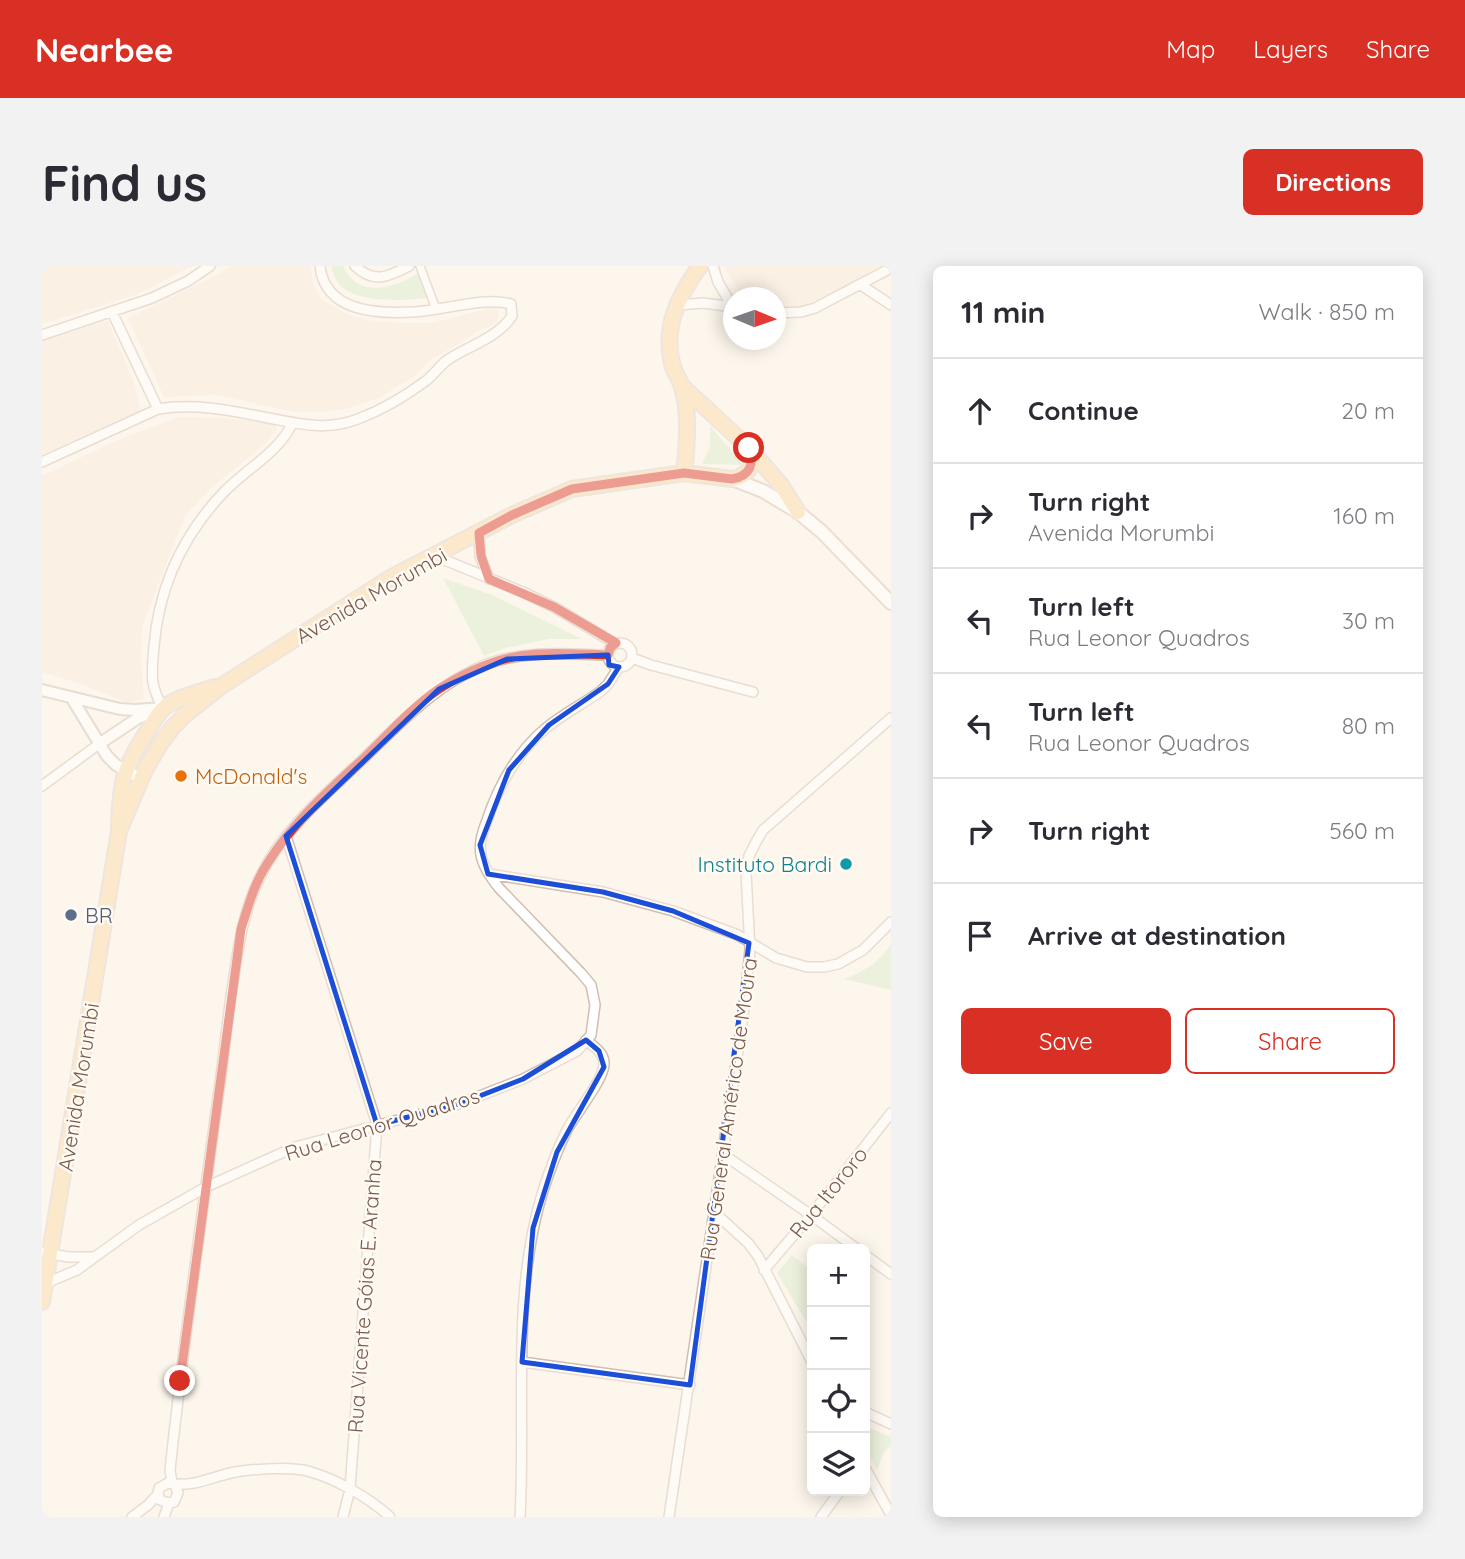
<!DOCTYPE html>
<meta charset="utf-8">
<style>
:root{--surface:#fff;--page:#f2f2f3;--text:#2b2b33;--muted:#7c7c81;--line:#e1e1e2;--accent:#d93025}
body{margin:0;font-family:Quicksand,sans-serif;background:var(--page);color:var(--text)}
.controls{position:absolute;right:21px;bottom:21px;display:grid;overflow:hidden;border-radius:10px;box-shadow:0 4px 18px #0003}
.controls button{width:63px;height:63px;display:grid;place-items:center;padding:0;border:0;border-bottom:2px solid var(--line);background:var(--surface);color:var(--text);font:35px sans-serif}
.compass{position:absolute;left:681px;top:21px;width:63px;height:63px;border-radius:50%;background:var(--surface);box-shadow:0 4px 18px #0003;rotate:92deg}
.stop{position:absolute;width:21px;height:21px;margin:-16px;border:5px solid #d93025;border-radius:50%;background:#fff}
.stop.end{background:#d93025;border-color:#fff;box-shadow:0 2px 7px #0008}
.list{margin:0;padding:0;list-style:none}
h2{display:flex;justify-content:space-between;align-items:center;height:91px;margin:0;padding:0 28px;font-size:30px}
h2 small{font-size:23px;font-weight:400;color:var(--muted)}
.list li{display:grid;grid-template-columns:46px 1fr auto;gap:21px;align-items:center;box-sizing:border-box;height:105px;padding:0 28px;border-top:2px solid var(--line)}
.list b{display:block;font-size:26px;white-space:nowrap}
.list p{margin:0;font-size:23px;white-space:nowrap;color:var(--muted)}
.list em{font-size:23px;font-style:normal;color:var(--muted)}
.actions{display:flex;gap:14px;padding:21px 28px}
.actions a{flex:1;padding:16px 0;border:2px solid var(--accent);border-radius:10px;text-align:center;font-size:24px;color:var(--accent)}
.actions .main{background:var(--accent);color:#fff}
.icon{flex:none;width:38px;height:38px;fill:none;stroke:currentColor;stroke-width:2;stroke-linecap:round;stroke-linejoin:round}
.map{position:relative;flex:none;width:849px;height:1251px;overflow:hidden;border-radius:10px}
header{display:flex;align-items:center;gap:42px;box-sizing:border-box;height:98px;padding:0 35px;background:var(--accent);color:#fff}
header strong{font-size:33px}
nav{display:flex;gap:38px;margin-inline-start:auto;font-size:24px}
.intro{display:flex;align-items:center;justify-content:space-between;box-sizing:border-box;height:168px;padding:0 42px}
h1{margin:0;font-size:49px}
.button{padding:18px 32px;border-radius:10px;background:var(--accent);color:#fff;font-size:24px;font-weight:700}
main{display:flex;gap:42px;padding:0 42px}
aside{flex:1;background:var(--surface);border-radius:10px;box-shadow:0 4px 18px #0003}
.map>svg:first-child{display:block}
.residential{fill:#f5e8da}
.green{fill:#d8ecc9}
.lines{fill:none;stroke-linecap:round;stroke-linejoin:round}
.pedestrian-casing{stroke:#d1beb0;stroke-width:10}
.minor-casing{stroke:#d1beb0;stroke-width:12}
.tertiary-casing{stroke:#d1beb0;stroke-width:14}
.secondary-casing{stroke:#d6c0b0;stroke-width:16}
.primary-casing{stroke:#dad1cd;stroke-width:18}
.pedestrian{stroke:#fff;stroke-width:7}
.minor{stroke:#fff;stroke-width:9}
.tertiary{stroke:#fff;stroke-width:10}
.secondary{stroke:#fff;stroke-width:12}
.primary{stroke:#fbd9a5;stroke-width:14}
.route{stroke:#d93025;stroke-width:9}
.marked{fill:none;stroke:#1d4ed8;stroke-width:5;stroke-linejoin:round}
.food-dot{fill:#e8710a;stroke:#fffaf3;stroke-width:2.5}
.culture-dot{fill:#0f9aa8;stroke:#fffaf3;stroke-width:2.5}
.service-dot{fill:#5c6f8a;stroke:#fffaf3;stroke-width:2.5}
.labels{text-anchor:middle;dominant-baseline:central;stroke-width:5;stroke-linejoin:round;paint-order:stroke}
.street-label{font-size:21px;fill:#7a5c4d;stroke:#fffaf3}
.food-label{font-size:21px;fill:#c56008;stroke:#fffaf3;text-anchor:start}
.culture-label{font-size:21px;fill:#0d838f;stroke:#fffaf3;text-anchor:end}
.service-label{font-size:21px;fill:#4e5e75;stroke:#fffaf3;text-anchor:start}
</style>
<header>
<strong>Nearbee</strong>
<nav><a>Map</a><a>Layers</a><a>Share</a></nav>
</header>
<div class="intro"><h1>Find us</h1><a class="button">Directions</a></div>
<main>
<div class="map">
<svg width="849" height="1251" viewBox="0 0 849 1251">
<rect width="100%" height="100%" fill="#fdf6ec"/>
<path class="residential" d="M0,0H150L96,28L0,58Z
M188,0H269L271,19L280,34L309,50L331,55L360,57H390L453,41L456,46L457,50L453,58L432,67L413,80L388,94L374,109L337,132L303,143L276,146H251L176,129L122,131L86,52L175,9Z
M685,0H838L804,20L760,40L734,41V32L705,31L697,25L683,2Z
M66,55L92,117L99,144L0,189V74Z
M137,151L181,152L217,156L233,158L235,163L221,180L168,223L143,250L100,360L99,395L102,432L86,437L42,419L0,406V210L71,176Z"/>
<path class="green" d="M289,0H301C316,33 351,23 376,7L385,32C362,35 316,37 299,20C293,14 291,7 289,0Z
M668,160L700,197V199L661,198C661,192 665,189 667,183C669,175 668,167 668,160Z
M401,312L450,329L540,373H507L463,382L442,390Z
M849,678V724L802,713C822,706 837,696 849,678Z
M750,989L770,1005V1059L767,1060L735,1007Z
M823,1160L849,1171V1180L842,1186L835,1204L823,1182Z"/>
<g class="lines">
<g class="pedestrian-casing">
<path id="pedestrian" d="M378,0L394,43"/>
</g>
<g class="minor-casing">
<path id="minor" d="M313,0C332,18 346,11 367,0
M671,0L676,16L690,40
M819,19L849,39
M636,39L661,37L692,41
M70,46L116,143
M734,47L759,46L773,42L849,2
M0,69L110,32L146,15L168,0
M0,196L116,143C151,137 187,144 221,151C255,157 282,166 316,153C340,144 365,129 385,114C392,108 397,101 404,95C425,80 455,73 470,50L469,38C441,30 400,45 371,46C335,48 283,46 278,0
M437,267L438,290L447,313
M393,290L483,327L512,341L574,378
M566 389a12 12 0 1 1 24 0a12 12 0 1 1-24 0Z
M590,392L609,399L711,426
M121,442C107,418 110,407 112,380C117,320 141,269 182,226C204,203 236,187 250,158
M0,520L57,478
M244,570L335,859L308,1223L301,1251
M447,608L561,626L631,645L696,669L734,692L765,701H782L796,698L821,684L849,656
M682,889L769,949L815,983
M673,947L706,977L716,990L770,1096
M0,986L26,991H51
M823,989L849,1008
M722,1004L769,949L849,847
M2,1013L4,1017L35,1004L97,959L164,921L253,881L417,838L481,813L535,785L549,769L553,739L549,719L539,707L457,622C449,612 441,601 439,589C437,578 440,567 444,557C456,520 474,487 504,462C521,448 541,438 559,425L566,418L577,401
M480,1096L648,1119
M823,1146L849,1158
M823,1202L849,1249
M130,1217L128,1204C142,1072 161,941 179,810C183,776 187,743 192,710C197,676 202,644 217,613C240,564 282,530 320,494C358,457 395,417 445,398C483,384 526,388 566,389
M133,1219L136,1227L132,1236L127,1237L118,1234L116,1228L117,1222L126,1217C152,1222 168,1211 193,1206C212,1203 251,1200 269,1206C294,1213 329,1233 348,1251
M90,1251L106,1239L116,1228
M122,1251L127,1237
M478,1251C484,1143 469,1032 500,928C507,906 515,884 525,864C534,847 560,816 562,799C563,787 552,781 544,774
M627,1251L702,743L708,684L704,606L707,590L714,576L721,564L849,452
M779,1251L798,1225"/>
</g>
<g class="tertiary-casing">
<path id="tertiary" d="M0,424L78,443L93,444L121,442
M29,431L65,490L74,499L98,512
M57,478L96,452L112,446"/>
</g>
<g class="secondary-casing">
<path id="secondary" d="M690,213L721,225L756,246L779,265L849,337"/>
</g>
<g class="primary-casing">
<path id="primary" d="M640,120L707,182L739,219L756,246
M642,207C645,179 648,148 640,121C638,114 633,108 631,101C620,63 636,30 658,0
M77,565L103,504L117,480L131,461L144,448L181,419L348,312L470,249L530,223L642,207L690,213C708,210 713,198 707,182
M0,1036L77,565C78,519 80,502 107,463C111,456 116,447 123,441C136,431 157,426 173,421"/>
</g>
<use href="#pedestrian" class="pedestrian"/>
<use href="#minor" class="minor"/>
<use href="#tertiary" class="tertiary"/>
<use href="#secondary" class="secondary"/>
<use href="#primary" class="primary"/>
</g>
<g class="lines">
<path class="route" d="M138,1115L199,663C206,641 212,618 225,598C251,556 286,525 322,492C346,469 369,442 397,423C411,414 428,405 444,399C482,383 526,388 566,389L568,382L574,377L512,341L447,313L439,290L437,267L470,249L530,223L642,207L690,213C708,210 713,198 707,182"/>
</g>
<path d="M0 0H849V1251H0ZM566,389L567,399L577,401L566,418L507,459L467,504L438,579L446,608L561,626L631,645L707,677L648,1119L480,1096L491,962L515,886L562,801L557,785L544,774L481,813L417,838L335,859L244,570L397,423L465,393Z" fill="#fdf6ec" fill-opacity=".55" fill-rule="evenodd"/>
<path class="marked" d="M566,389L567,399L577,401L566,418L507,459L467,504L438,579L446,608L561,626L631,645L707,677L648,1119L480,1096L491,962L515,886L562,801L557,785L544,774L481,813L417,838L335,859L244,570L397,423L465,393Z"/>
<circle class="food-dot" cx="139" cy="510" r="7"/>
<circle class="culture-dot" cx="804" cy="598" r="7"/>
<circle class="service-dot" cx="29" cy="649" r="7"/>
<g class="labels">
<g class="street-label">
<text transform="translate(329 329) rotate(-30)">Avenida Morumbi</text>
<text transform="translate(36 821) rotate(-81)">Avenida Morumbi</text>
<text transform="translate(686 843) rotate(-82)">Rua General Américo de Moura</text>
<text transform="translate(340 858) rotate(-17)">Rua Leonor Quadros</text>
<text transform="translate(786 926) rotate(-51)">Rua Itororo</text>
<text transform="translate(322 1030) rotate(-86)">Rua Vicente Góias E. Aranha</text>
</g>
<g class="food-label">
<text x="153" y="510">McDonald's</text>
</g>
<g class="culture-label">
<text x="790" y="598">Instituto Bardi</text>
</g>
<g class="service-label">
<text x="43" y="649">BR</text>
</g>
</g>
</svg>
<div class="controls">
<button>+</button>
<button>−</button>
<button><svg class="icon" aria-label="locate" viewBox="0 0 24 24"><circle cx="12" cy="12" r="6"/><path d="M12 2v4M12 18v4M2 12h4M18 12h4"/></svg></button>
<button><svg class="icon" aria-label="layers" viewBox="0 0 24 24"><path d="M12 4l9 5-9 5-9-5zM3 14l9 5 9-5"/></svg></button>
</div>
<svg class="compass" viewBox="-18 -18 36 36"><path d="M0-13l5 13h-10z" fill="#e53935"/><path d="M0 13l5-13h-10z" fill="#7c7c81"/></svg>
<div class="stop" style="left:707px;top:182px"></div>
<div class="stop end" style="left:138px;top:1115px"></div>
</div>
<aside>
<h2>11 min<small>Walk · 850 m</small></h2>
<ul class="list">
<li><svg class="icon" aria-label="ahead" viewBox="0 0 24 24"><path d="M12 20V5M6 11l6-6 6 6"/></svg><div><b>Continue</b></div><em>20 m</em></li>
<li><svg class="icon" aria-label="right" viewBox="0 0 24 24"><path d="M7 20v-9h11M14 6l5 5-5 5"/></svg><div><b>Turn right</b><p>Avenida Morumbi</p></div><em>160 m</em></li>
<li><svg class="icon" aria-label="left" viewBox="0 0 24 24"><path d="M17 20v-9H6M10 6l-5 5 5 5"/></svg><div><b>Turn left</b><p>Rua Leonor Quadros</p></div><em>30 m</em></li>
<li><svg class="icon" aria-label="left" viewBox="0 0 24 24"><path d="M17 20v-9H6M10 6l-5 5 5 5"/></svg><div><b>Turn left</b><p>Rua Leonor Quadros</p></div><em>80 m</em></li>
<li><svg class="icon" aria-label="right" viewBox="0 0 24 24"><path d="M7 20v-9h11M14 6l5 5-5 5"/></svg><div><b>Turn right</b></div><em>560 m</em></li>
<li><svg class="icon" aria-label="arrive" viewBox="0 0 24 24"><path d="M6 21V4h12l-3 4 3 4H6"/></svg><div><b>Arrive at destination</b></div></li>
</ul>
<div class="actions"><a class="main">Save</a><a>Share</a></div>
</aside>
</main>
